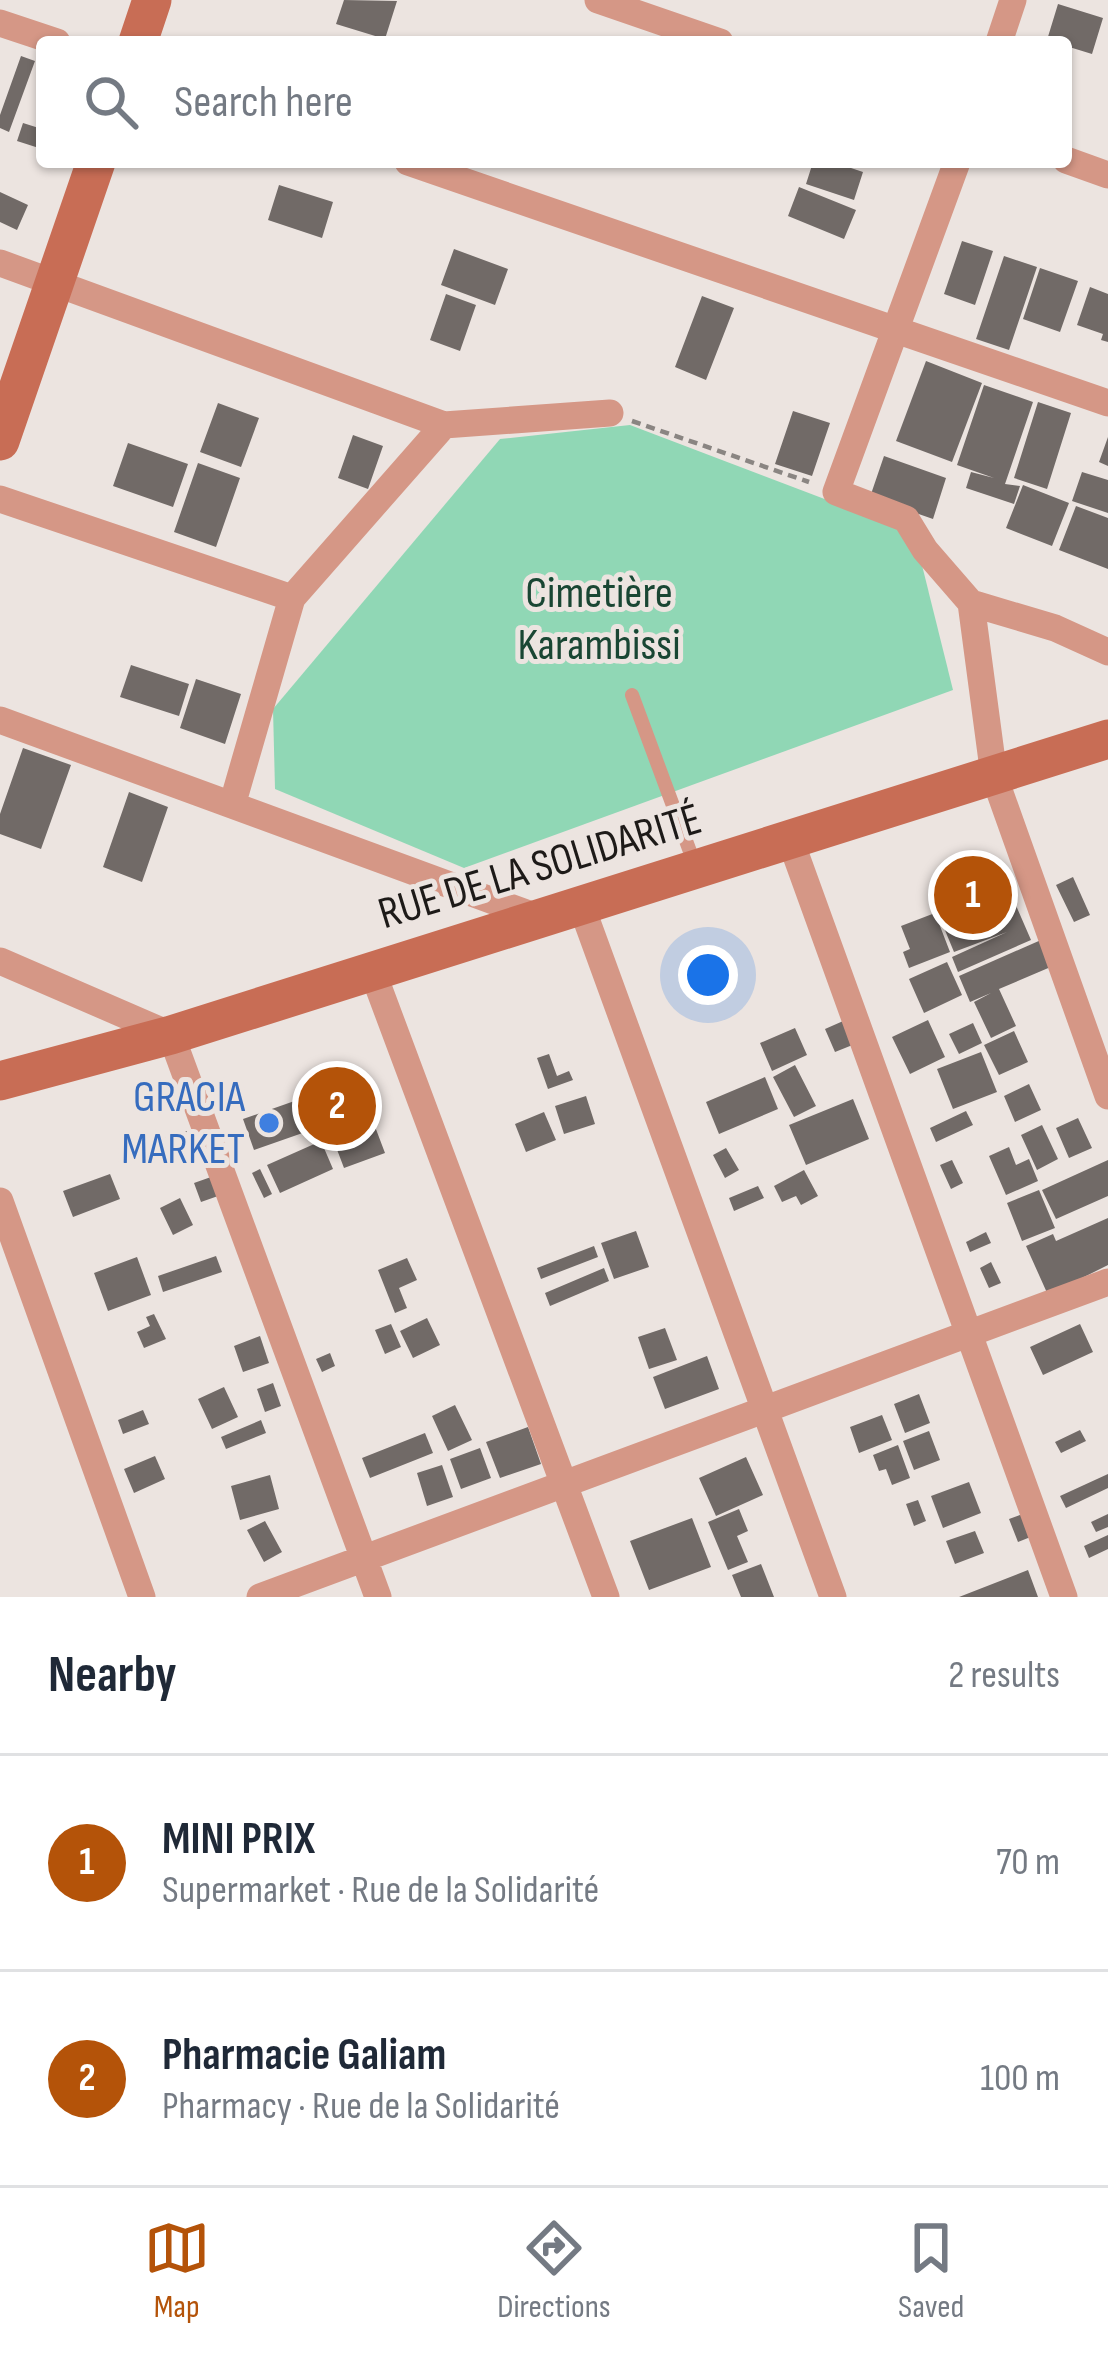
<!DOCTYPE html>
<meta charset="utf-8">
<style>
:root{--surface:#fff;--page:#f6f6f7;--text:#1f2937;--muted:#747a83;--line:#e0e1e3;--accent:#b45309}
body{margin:0;font-family:"Sofia Sans Condensed",sans-serif;background:var(--page);color:var(--text)}
.you{position:absolute;left:708px;top:975px;width:42px;height:42px;margin:-30px;border:9px solid #fff;border-radius:50%;background:#1a73e8;box-shadow:0 0 0 18px #1a73e833}
.badge{display:grid;place-items:center;width:78px;height:78px;border-radius:50%;background:var(--accent);color:#fff;font-size:39px;font-weight:700}
.pin{position:absolute;translate:-50% -50%;border:6px solid #fff;box-shadow:0 3px 12px #0006}
.list{margin:0;padding:0;list-style:none}
h2{display:flex;justify-content:space-between;align-items:center;height:156px;margin:0;padding:0 48px;font-size:51px}
h2 small{font-size:39px;font-weight:400;color:var(--muted)}
.list li{display:grid;grid-template-columns:78px 1fr auto;gap:36px;align-items:center;box-sizing:border-box;height:216px;padding:0 48px;border-top:3px solid var(--line)}
.list b{display:block;font-size:45px;white-space:nowrap}
.list p{margin:0;font-size:39px;white-space:nowrap;color:var(--muted)}
.list em{font-size:39px;font-style:normal;color:var(--muted)}
.icon{flex:none;width:66px;height:66px;fill:none;stroke:currentColor;stroke-width:2;stroke-linecap:round;stroke-linejoin:round}
.map{position:relative;flex:none;width:1108px;height:1597px;overflow:hidden}
.search{position:absolute;background:var(--surface);box-shadow:0 3px 9px #0004;left:36px;right:36px;top:36px;height:132px;display:flex;align-items:center;gap:30px;box-sizing:border-box;padding:0 42px;border-radius:12px;color:var(--muted);font-size:45px}
.sheet{height:588px;background:var(--surface)}
nav{display:flex;justify-content:space-around;align-items:center;box-sizing:border-box;height:168px;border-top:3px solid var(--line);background:var(--surface);font-size:33px;color:var(--muted)}
nav a{display:grid;justify-items:center;gap:6px}
nav .on{color:var(--accent)}
.map>svg:first-child{display:block}
.green{fill:#90d7b5}
.building{fill:#716a67}
.lines{fill:none;stroke-linecap:round;stroke-linejoin:round}
.path{stroke:#8a8582;stroke-width:4.5;stroke-dasharray:9 6;stroke-linecap:butt}
.lane{stroke:#d59786;stroke-width:14}
.street{stroke:#d59786;stroke-width:27}
.secondary{stroke:#c86d55;stroke-width:39}
.shop-dot{fill:#3f7fe0;stroke:#ece4e0;stroke-width:4.5}
.labels{text-anchor:middle;dominant-baseline:central;stroke-width:10;stroke-linejoin:round;paint-order:stroke}
.park-label{font-size:45px;fill:#194633;stroke:#ece4e0}
.street-label{font-size:45px;fill:#1d1a18;stroke:#ece4e0}
.shop-label{font-size:45px;fill:#366cbe;stroke:#ece4e0;text-anchor:end}
</style>
<div class="map">
<svg width="1108" height="1597" viewBox="0 0 1108 1597">
<rect width="100%" height="100%" fill="#ece4e0"/>
<path class="green" d="M630,425L914,533L953,690L464,868L275,789L273,709L500,439Z"/>
<path class="building" d="M344,0L397,1L385,39L336,24Z
M1058,4L1103,18L1092,54L1066,46V42L1047,40Z
M21,56L35,61L9,132L0,128V115Z
M23,123L42,129V149L17,141Z
M813,162H833L863,172L854,200L806,184Z
M279,185L333,202L322,238L268,220Z
M799,187L856,210L844,239L788,216Z
M0,192L28,205L17,230L0,222Z
M962,241L993,251L975,305L944,294Z
M454,249L508,269L495,305L441,285Z
M1004,256L1037,267L1009,350L976,339Z
M1040,268L1078,281L1060,332L1023,319Z
M1090,287L1108,294V342L1101,340L1103,334L1077,325Z
M446,294L476,305L460,351L430,340Z
M702,296L734,308L706,380L675,367Z
M926,361L982,383L952,462L896,441Z
M984,385L1033,402L1005,484L1020,486L1014,504L966,488L971,472L994,478L957,465Z
M1038,402L1071,413L1047,489L1014,478Z
M218,403L259,418L241,467L200,452Z
M793,411L830,423L812,476L775,464Z
M353,435L383,446L368,489L338,478Z
M1108,437V466L1099,462Z
M128,443L188,464L173,507L113,486Z
M884,456L946,478L933,519L870,497Z
M198,463L240,478L216,547L174,532Z
M1082,472L1108,480V513L1072,501Z
M1023,485L1069,503L1052,546L1006,528Z
M1076,506L1108,518V569L1059,550Z
M131,665L189,684L179,716L120,697Z
M196,679L241,694L225,744L180,728Z
M23,748L71,765L41,849L0,834V814Z
M129,792L168,807L142,882L103,867Z
M1073,877L1090,915L1074,922L1056,885Z
M1004,878L1031,940L958,972L952,957L1007,932L954,952L935,906Z
M935,913L950,952L909,968L903,952L910,949L901,926Z
M1041,940L1053,966L999,989L1016,1026L991,1038L974,1002L991,993L970,1002L959,976Z
M947,962L962,995L924,1013L909,979Z
M850,1018L860,1042L835,1052L825,1029Z
M928,1020L945,1057L910,1074L892,1037Z
M973,1023L982,1043L959,1054L949,1034Z
M795,1028L807,1055L772,1071L760,1043Z
M1014,1031L1028,1062L999,1075L984,1045Z
M981,1052L997,1092L953,1109L937,1069Z
M549,1054L557,1076L569,1071L573,1080L548,1089L537,1058Z
M795,1065L816,1106L794,1117L773,1077Z
M765,1077L778,1109L719,1134L706,1102Z
M350,1084L359,1111L325,1123L315,1096Z
M1029,1084L1041,1110L1015,1122L1004,1096Z
M586,1096L595,1124L564,1134L555,1106Z
M303,1098L314,1129L254,1150L243,1119Z
M853,1099L869,1139L806,1165L789,1125Z
M966,1111L973,1125L936,1142L930,1128Z
M544,1112L556,1140L526,1152L515,1124Z
M1078,1118L1092,1148L1069,1158L1056,1128Z
M374,1124L385,1153L344,1168L333,1139Z
M1042,1125L1058,1159L1037,1170L1021,1135Z
M187,1131L192,1147L152,1159L148,1142Z
M321,1141L333,1169L280,1193L267,1165Z
M1009,1147L1016,1165L1029,1159L1038,1181L1006,1195L989,1156Z
M726,1148L739,1170L725,1178L713,1155Z
M952,1160L963,1183L951,1189L940,1165Z
M1108,1160V1196L1056,1219L1042,1190Z
M260,1169L272,1194L264,1198L252,1173Z
M804,1170L818,1196L801,1205L796,1196L782,1202L774,1186Z
M110,1174L120,1199L73,1217L63,1191Z
M211,1177L218,1196L201,1202L194,1183Z
M758,1186L764,1198L734,1211L729,1198Z
M1039,1190L1055,1228L1022,1241L1007,1203Z
M180,1198L193,1225L173,1235L160,1208Z
M1108,1218V1265L1048,1295L1026,1246L1053,1234L1056,1241Z
M636,1231L649,1267L614,1279L601,1243Z
M986,1232L991,1243L970,1252L966,1242Z
M594,1246L598,1257L541,1279L537,1268Z
M216,1256L222,1272L163,1292L158,1276Z
M137,1257L151,1295L108,1311L94,1273Z
M407,1258L417,1280L399,1288L407,1308L395,1313L378,1270Z
M991,1262L1001,1283L989,1288L980,1268Z
M604,1268L609,1281L550,1306L545,1293Z
M154,1314L166,1339L144,1348L137,1332L150,1326L146,1317Z
M427,1318L440,1345L413,1358L400,1331Z
M391,1324L401,1347L385,1354L375,1330Z
M1080,1324L1093,1352L1043,1375L1030,1347Z
M665,1328L677,1360L649,1369L638,1337Z
M260,1336L269,1363L243,1372L234,1346Z
M330,1353L335,1366L322,1372L316,1359Z
M707,1356L719,1389L665,1409L653,1377Z
M273,1383L281,1406L265,1412L257,1389Z
M224,1387L238,1417L212,1429L198,1399Z
M919,1394L930,1423L905,1433L894,1404Z
M455,1405L472,1440L448,1451L432,1416Z
M143,1410L149,1424L123,1434L118,1420Z
M882,1415L892,1440L859,1453L850,1427Z
M261,1420L266,1433L226,1449L221,1437Z
M528,1427L541,1464L500,1478L486,1442Z
M1080,1430L1086,1441L1061,1453L1055,1442Z
M929,1431L940,1460L914,1470L903,1441Z
M425,1433L433,1453L370,1478L362,1458Z
M898,1445L910,1478L892,1485L886,1469L879,1471L873,1455Z
M480,1448L491,1478L461,1489L450,1459Z
M155,1456L165,1479L134,1493L124,1469Z
M746,1457L763,1495L716,1516L699,1478Z
M442,1465L453,1497L427,1506L417,1473Z
M1108,1474V1488L1066,1508L1060,1496Z
M270,1475L279,1509L240,1520L231,1486Z
M969,1482L981,1513L943,1528L931,1496Z
M918,1500L926,1521L914,1526L906,1504Z
M739,1509L748,1531L737,1536L748,1562L728,1570L708,1522Z
M1025,1513L1033,1536L1018,1542L1009,1519Z
M1108,1514V1527L1096,1532L1091,1522Z
M692,1518L711,1567L649,1590L630,1541Z
M265,1521L282,1552L264,1562L247,1530Z
M975,1531L984,1553L955,1564L946,1541Z
M1108,1535V1549L1089,1558L1084,1546Z
M761,1564L774,1597H741L732,1575Z
M1028,1570L1038,1597H959Z"/>
<g class="lines">
<path class="path" d="M632,421L809,482"/>
<path class="lane" d="M632,695L695,865"/>
<path class="street" d="M598,0L720,42
M0,23L57,42
M999,42L1013,0
M1066,160L1108,175
M408,162L1108,403
M957,162L836,492L906,519L925,550L971,603L1055,628L1108,652
M0,263L444,425L610,413
M0,499L292,598
M971,603L994,776L1108,1096
M0,720L537,917
M233,802L292,598L444,425
M790,839L1064,1597
M581,905L833,1597
M0,961L171,1035L378,1597
M372,970L606,1597
M0,1201L142,1597
M260,1597L1108,1282"/>
<path class="secondary" d="M138,42L152,0
M0,441L96,162
M0,1081L171,1035L1108,739"/>
</g>
<circle class="shop-dot" cx="269" cy="1123" r="12"/>
<g class="labels">
<g class="park-label">
<text x="599" y="593">Cimetière<tspan x="599" dy="52">Karambissi</tspan></text>
</g>
<g class="street-label">
<text transform="translate(540 867) rotate(-17)">RUE DE LA SOLIDARITÉ</text>
</g>
<g class="shop-label">
<text x="245" y="1097">GRACIA<tspan x="245" dy="52">MARKET</tspan></text>
</g>
</g>
</svg>
<div class="you"></div>
<div class="pin badge" style="left:973px;top:895px">1</div>
<div class="pin badge" style="left:337px;top:1106px">2</div>
<div class="search"><svg class="icon" aria-label="search" viewBox="0 0 24 24"><circle cx="10" cy="10" r="6"/><path d="M15 15l6 6"/></svg>Search here</div>
</div>
<section class="sheet">
<h2>Nearby<small>2 results</small></h2>
<ul class="list">
<li><span class="badge">1</span><div><b>MINI PRIX</b><p>Supermarket · Rue de la Solidarité</p></div><em>70 m</em></li>
<li><span class="badge">2</span><div><b>Pharmacie Galiam</b><p>Pharmacy · Rue de la Solidarité</p></div><em>100 m</em></li>
</ul>
</section>
<nav>
<a class="on"><svg class="icon" aria-label="map" viewBox="0 0 24 24"><path d="M3 6l6-2 6 2 6-2v14l-6 2-6-2-6 2zM9 4v14M15 6v14"/></svg>Map</a>
<a><svg class="icon" aria-label="directions" viewBox="0 0 24 24"><path d="M12 3l9 9-9 9-9-9zM9 14v-3h6M13 9l2 2-2 2"/></svg>Directions</a>
<a><svg class="icon" aria-label="saved" viewBox="0 0 24 24"><path d="M7 4h10v16l-5-4-5 4z"/></svg>Saved</a>
</nav>
